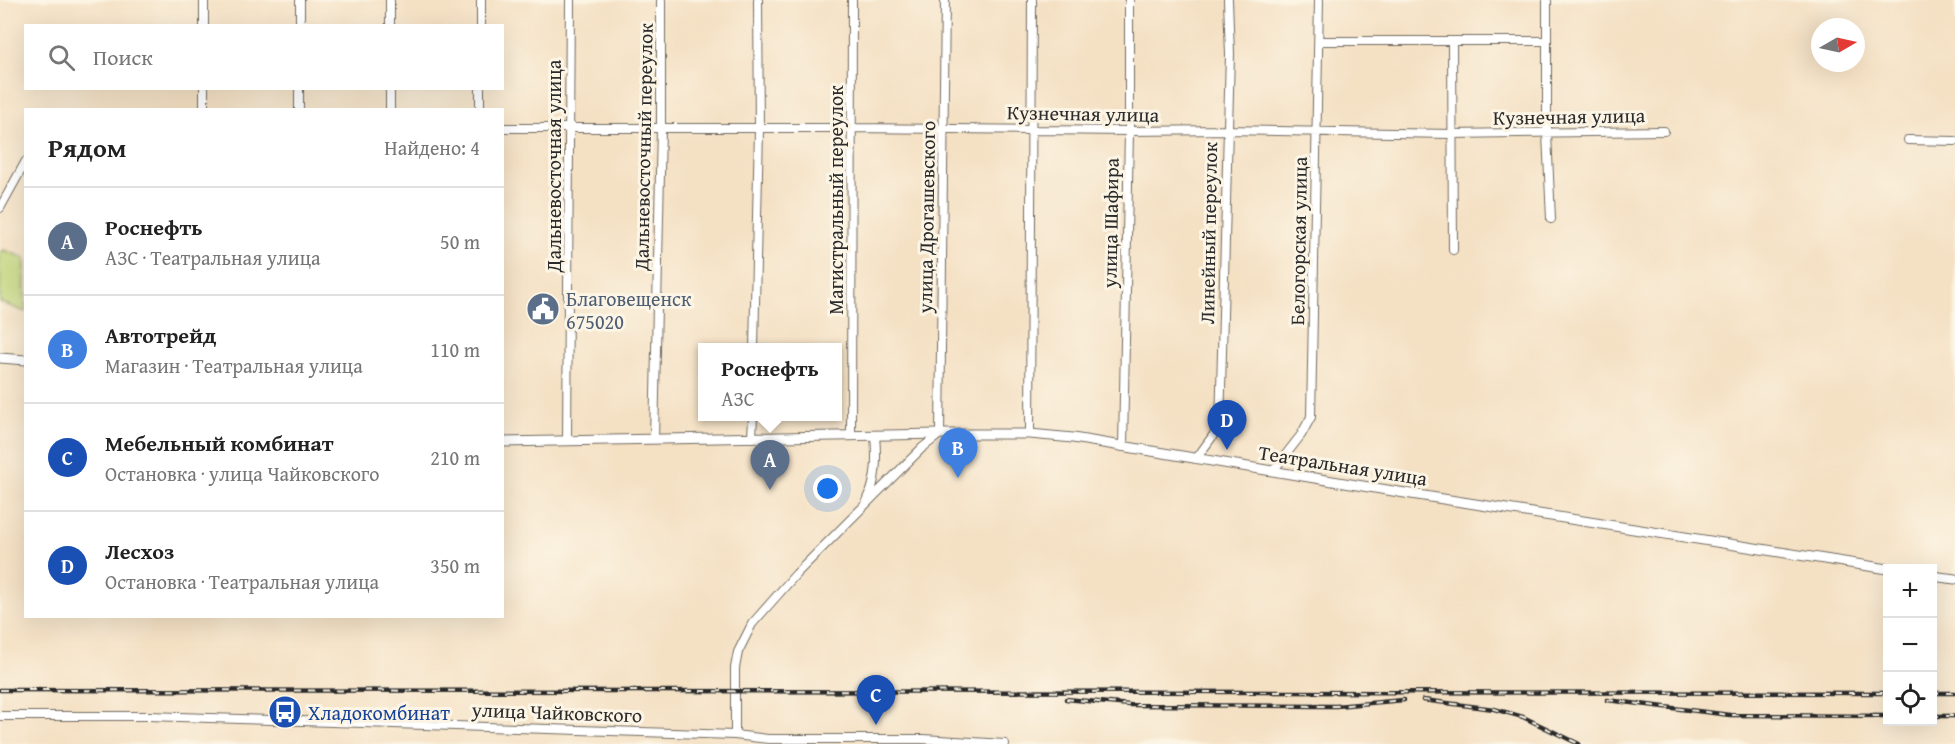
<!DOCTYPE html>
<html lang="ru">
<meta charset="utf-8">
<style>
:root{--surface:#fff;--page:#f2f2f2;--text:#222;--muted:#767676;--line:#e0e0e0;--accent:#d1495b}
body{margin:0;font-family:"Gentium Book Plus",serif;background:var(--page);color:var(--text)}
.controls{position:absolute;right:18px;bottom:18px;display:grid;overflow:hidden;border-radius:0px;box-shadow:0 6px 24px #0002}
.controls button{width:54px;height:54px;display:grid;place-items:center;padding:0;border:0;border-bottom:2px solid var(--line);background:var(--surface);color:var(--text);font:30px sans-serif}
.compass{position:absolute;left:1811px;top:18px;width:54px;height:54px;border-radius:50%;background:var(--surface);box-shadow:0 6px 24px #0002;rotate:81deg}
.you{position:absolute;left:828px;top:489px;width:21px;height:21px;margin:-15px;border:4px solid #fff;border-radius:50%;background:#1a73e8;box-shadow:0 0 0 9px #1a73e833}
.badge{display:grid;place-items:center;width:39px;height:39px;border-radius:50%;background:var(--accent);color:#fff;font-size:20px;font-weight:700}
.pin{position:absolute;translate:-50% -50px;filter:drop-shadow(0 2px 3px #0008)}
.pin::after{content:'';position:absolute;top:32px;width:21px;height:18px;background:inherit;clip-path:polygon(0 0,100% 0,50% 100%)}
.popup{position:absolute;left:698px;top:343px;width:144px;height:78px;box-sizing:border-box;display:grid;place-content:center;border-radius:0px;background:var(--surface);filter:drop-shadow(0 2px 4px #0005);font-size:20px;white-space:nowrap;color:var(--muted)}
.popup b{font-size:22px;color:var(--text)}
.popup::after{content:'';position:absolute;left:50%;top:100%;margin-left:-12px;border:12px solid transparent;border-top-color:var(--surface)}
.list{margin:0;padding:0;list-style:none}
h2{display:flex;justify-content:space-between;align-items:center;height:78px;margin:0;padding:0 24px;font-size:26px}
h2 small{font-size:20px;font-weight:400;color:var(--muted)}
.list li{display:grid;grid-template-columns:39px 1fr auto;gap:18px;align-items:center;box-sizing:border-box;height:108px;padding:0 24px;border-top:2px solid var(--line)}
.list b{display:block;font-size:22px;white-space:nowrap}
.list p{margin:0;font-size:20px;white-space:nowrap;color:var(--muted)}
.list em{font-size:20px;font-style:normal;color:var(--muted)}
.icon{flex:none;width:33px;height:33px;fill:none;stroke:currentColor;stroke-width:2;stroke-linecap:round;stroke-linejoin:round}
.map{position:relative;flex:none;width:1955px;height:744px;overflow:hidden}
.search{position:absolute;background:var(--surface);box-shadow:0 6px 24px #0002;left:24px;top:24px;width:480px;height:66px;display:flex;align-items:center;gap:15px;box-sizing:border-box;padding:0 21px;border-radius:0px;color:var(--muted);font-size:22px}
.panel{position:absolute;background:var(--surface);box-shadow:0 6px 24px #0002;left:24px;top:108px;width:480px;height:510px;border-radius:0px}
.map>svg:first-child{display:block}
.grass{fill:#bfd579;stroke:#758052;stroke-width:1.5}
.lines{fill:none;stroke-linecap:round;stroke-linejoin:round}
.minor-casing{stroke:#716a60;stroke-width:10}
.major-casing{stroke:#716a60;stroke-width:11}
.minor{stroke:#fff;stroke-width:8}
.major{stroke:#fff;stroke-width:9}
.rail-casing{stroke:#2b2b2b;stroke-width:4.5}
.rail{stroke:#fcf5e5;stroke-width:2;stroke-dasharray:7;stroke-linecap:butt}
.labels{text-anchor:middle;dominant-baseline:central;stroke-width:6;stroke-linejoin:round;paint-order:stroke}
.street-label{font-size:20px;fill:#2b2b2b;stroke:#fcf5e5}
.service-label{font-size:20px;fill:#4e5e75;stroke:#fcf5e5;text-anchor:start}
.transit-label{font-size:20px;fill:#164399;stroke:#fcf5e5;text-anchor:start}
</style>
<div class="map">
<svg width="1955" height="744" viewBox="0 0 1955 744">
<rect width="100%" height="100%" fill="#fcf5e5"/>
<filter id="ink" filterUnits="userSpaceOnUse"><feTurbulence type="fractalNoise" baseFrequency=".0167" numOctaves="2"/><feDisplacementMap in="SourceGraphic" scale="12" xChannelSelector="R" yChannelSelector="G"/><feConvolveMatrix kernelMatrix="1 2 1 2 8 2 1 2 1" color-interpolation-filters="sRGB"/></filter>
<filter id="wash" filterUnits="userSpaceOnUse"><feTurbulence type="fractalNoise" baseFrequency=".008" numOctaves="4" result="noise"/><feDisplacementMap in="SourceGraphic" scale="24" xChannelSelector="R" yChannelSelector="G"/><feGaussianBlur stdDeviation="1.35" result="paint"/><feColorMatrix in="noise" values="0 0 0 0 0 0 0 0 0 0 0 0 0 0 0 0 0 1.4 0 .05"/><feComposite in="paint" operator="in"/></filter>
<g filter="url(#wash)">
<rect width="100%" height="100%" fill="#f4e0c3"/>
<path class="grass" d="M4,250L25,258V312L0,302V252Z"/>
</g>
<g filter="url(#ink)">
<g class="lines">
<g class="minor-casing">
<path id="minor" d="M1547,1V134L1551,219
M204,26V0
M300,26V0
M390,26V0
M481,26V0
M1319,41H1547
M1452,41L1453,250
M204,110V88
M299,110V88
M390,110V88
M480,110V88
M502,128H852L1129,131L1226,130L1452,134L1664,131
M1908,140L1955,141
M0,208L26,161
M754,348L759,129L758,0
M1030,434L1032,0
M851,435L852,0
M752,438L753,416
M654,439L661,129V0
M567,441L570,0
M1123,447L1129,131V0
M1196,459L1220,426L1230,54L1228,0
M1273,471L1301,435L1311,417L1319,0
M867,501C877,480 877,458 875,435
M0,716H149L735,735L768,739H923L1005,744
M735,735V668L738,652L752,624L796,574L922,448L940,434L945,0"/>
</g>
<g class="major-casing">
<path id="major" d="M0,358L26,360
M502,442L940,434H1030L1073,438L1405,493L1888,569
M1932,576L1955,579"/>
</g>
<use href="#minor" class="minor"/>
<use href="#major" class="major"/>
<g class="rail-casing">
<path id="rail" d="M0,690L1888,693
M1932,693H1955
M1066,699L1130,705L1336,706L1404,700
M1423,700L1494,709L1523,717L1579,744
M1607,700L1730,715L1888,716
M1932,716H1955"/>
</g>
<use href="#rail" class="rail"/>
</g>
</g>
<defs>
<g id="civic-disc" transform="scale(1.725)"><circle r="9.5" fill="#5c6f8a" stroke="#fcf5e5"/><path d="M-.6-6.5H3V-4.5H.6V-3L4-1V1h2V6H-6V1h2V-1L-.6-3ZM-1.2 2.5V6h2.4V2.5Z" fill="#fff"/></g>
<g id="bus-disc" transform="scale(1.725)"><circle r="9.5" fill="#1a4fb4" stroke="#fcf5e5"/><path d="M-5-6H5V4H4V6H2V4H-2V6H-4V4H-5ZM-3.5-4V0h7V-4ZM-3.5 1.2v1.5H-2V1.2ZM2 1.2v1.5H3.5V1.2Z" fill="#fff"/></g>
</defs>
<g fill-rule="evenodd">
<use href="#civic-disc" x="543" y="309"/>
<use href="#bus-disc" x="285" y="712"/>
</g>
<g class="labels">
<g class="street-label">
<text transform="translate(1083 113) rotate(1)">Кузнечная улица</text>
<text transform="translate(1569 116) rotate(-1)">Кузнечная улица</text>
<text transform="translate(643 147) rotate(-89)">Дальневосточный переулок</text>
<text transform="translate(553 166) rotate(-90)">Дальневосточная улица</text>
<text transform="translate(835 200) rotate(-90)">Магистральный переулок</text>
<text transform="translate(926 217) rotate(-89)">улица Дрогашевского</text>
<text transform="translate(1110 223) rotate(-89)">улица Шафира</text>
<text transform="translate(1208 233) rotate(-89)">Линейный переулок</text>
<text transform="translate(1298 241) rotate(-89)">Белогорская улица</text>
<text transform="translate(1343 465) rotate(9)">Театральная улица</text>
<text transform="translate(557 712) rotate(2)">улица Чайковского</text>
</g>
<g class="service-label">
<text x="566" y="298">Благовещенск<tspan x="566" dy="23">675020</tspan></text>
</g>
<g class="transit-label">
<text x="308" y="712">Хладокомбинат</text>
</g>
</g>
</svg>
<div class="controls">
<button>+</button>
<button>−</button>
<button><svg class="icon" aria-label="locate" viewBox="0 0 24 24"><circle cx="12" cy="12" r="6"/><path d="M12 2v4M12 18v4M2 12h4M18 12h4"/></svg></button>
</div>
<svg class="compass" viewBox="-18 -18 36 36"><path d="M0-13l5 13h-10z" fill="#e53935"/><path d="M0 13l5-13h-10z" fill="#767676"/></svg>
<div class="you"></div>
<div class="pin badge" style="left:770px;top:490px;background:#5c6f8a">A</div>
<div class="popup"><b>Роснефть</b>АЗС</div>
<div class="pin badge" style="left:958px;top:478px;background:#3f7fe0">B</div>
<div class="pin badge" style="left:876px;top:725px;background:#1a4fb4">C</div>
<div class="pin badge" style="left:1227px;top:450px;background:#1a4fb4">D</div>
<div class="search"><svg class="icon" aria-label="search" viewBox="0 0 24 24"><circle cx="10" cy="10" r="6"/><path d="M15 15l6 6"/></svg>Поиск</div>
<section class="panel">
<h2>Рядом<small>Найдено: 4</small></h2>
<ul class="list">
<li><span class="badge" style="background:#5c6f8a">A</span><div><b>Роснефть</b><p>АЗС · Театральная улица</p></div><em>50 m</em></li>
<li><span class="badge" style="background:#3f7fe0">B</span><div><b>Автотрейд</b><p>Магазин · Театральная улица</p></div><em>110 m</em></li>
<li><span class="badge" style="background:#1a4fb4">C</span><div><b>Мебельный комбинат</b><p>Остановка · улица Чайковского</p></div><em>210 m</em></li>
<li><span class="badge" style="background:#1a4fb4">D</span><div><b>Лесхоз</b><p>Остановка · Театральная улица</p></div><em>350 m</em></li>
</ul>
</section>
</div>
